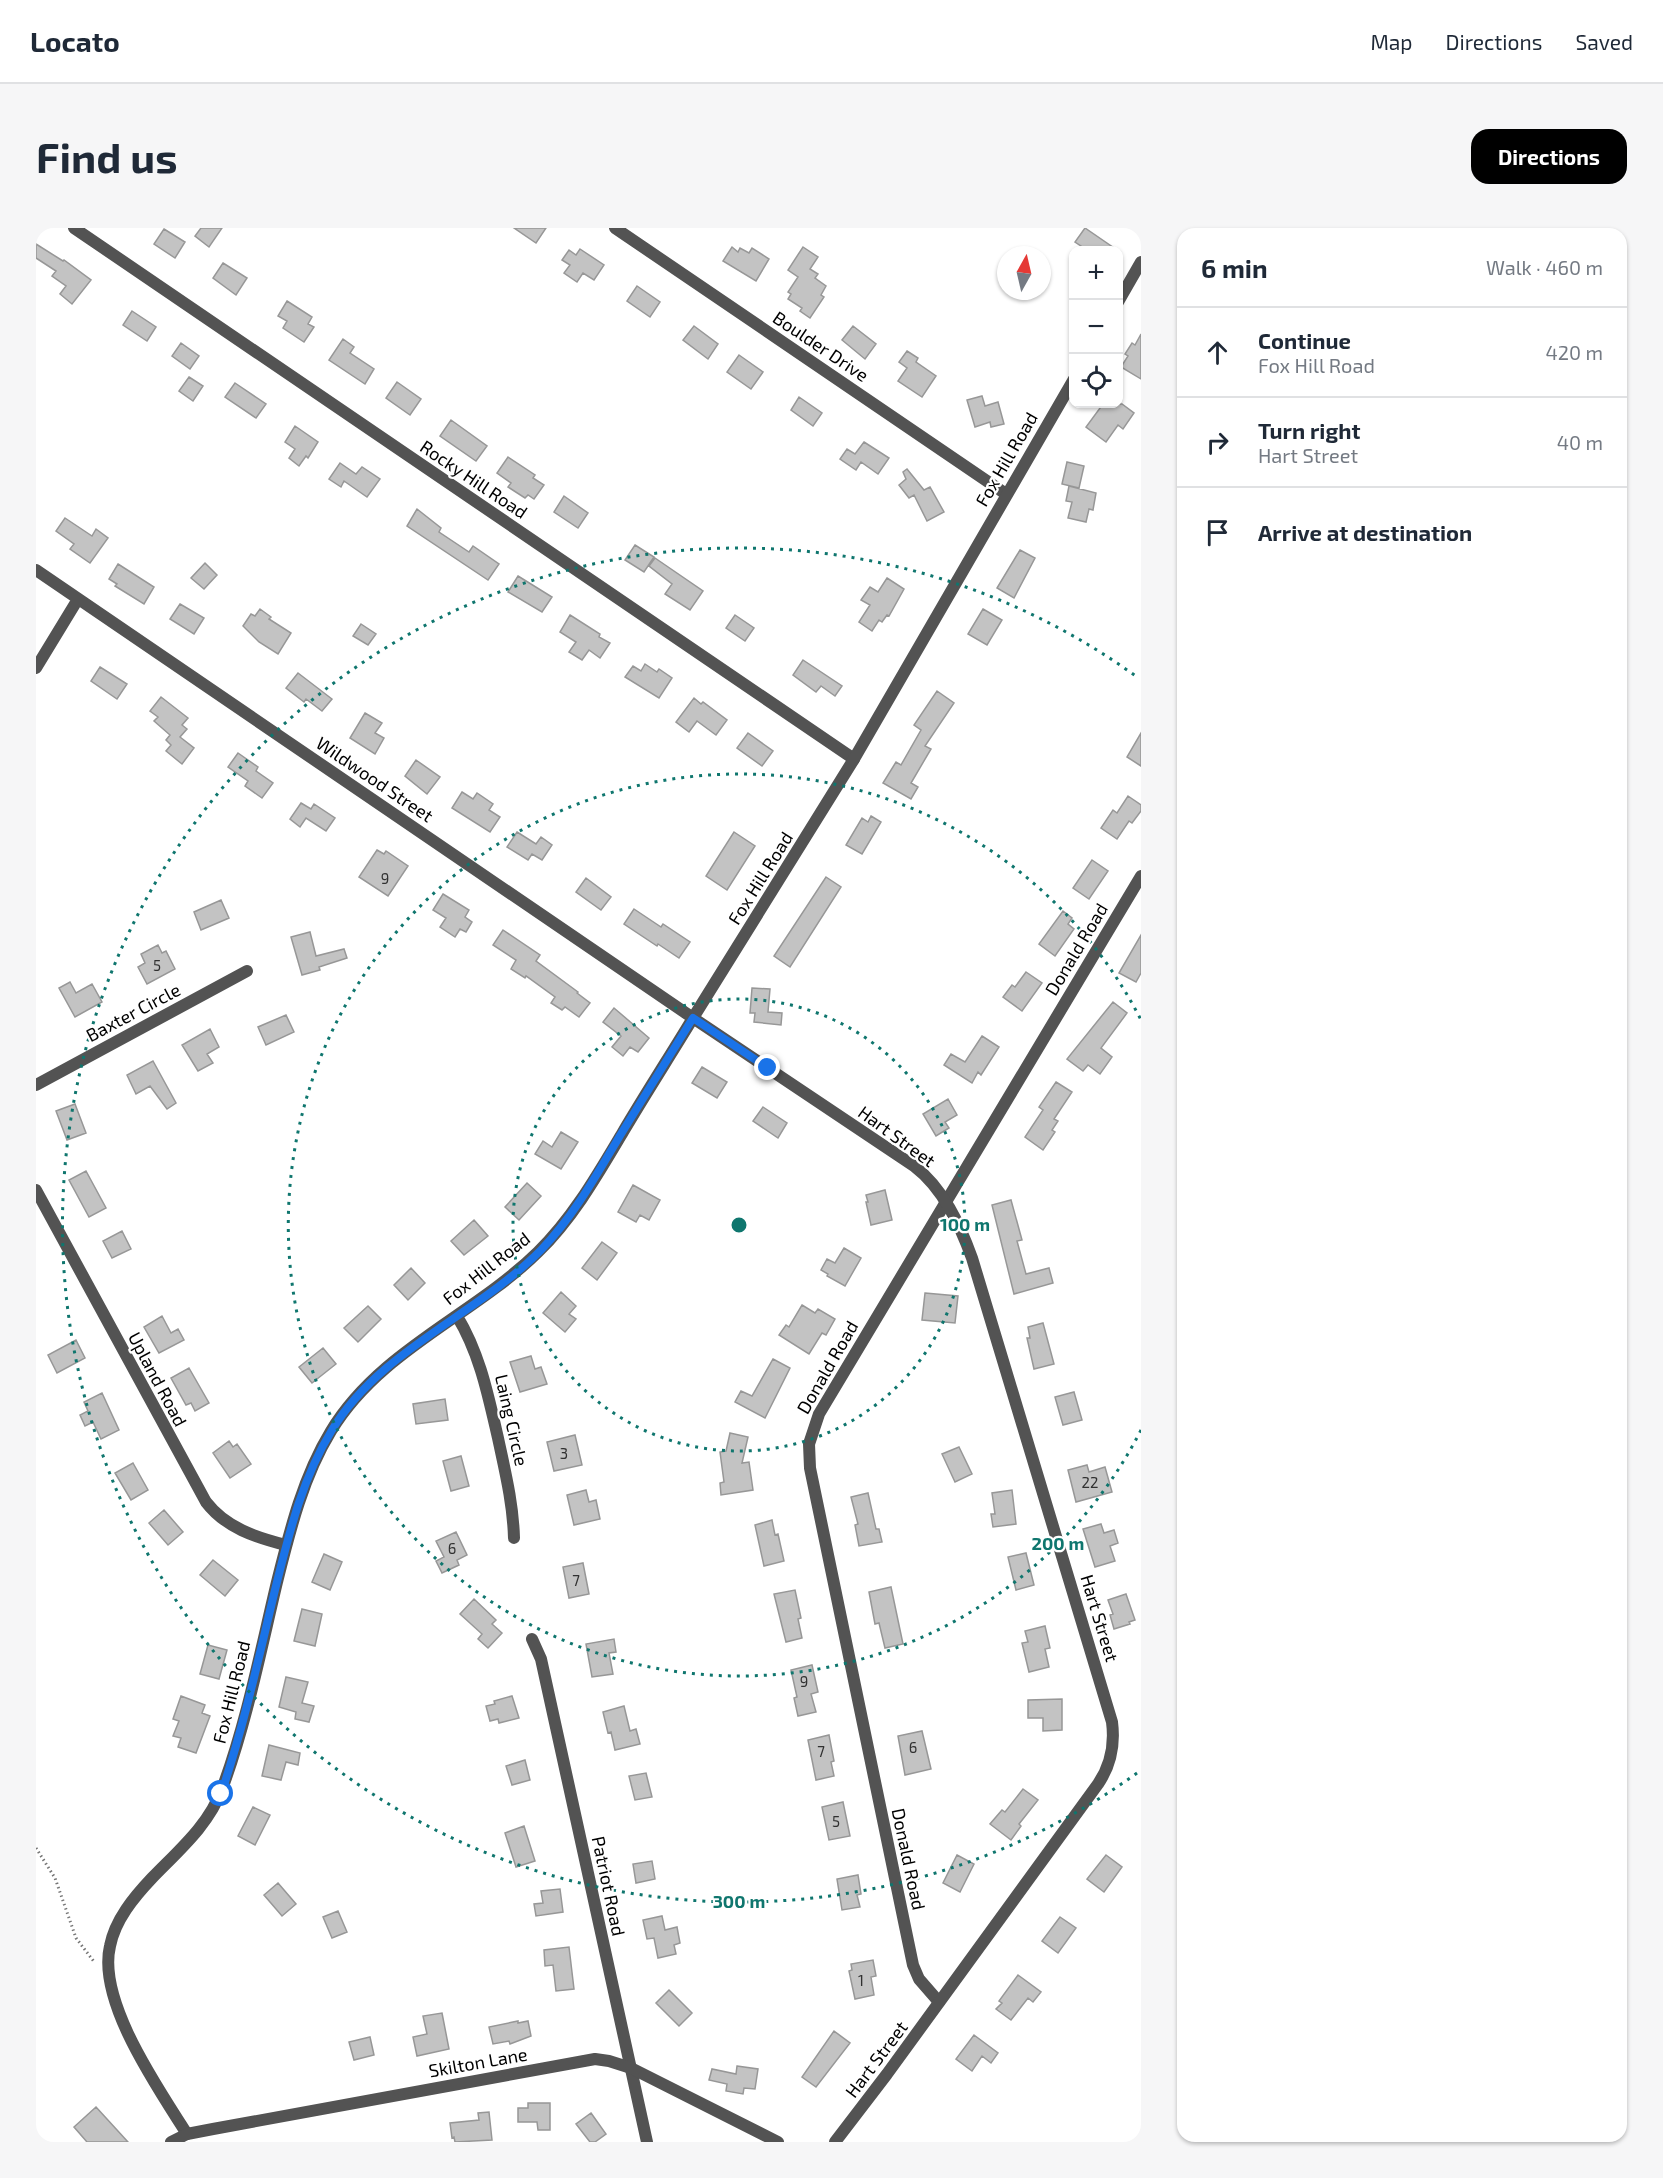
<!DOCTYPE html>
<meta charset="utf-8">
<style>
:root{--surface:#fff;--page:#f6f6f7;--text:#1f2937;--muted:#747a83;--line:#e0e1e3;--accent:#000}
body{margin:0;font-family:"Exo 2",sans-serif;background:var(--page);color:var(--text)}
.controls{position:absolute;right:18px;top:18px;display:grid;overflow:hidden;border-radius:12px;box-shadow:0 2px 4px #0004}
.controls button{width:54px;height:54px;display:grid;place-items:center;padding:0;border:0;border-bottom:2px solid var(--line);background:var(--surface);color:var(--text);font:30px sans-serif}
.compass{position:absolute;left:961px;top:18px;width:54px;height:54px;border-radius:50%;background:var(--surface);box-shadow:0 2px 4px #0004;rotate:8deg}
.stop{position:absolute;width:18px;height:18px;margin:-14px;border:4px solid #1a73e8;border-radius:50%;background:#fff}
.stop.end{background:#1a73e8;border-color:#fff;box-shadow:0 2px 6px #0008}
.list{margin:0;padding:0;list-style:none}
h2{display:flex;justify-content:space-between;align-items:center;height:78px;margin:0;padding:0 24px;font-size:26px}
h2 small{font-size:20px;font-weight:400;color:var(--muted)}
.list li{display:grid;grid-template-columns:39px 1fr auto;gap:18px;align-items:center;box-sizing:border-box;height:90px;padding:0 24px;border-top:2px solid var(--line)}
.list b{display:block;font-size:22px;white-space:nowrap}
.list p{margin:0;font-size:20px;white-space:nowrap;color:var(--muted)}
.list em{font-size:20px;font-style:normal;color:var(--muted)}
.icon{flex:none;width:33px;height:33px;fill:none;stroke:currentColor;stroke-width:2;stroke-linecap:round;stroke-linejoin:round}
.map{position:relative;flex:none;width:1105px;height:1914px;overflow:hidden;border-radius:18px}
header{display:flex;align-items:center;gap:36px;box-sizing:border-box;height:84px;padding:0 30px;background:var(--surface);border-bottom:2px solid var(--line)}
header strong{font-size:28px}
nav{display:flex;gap:33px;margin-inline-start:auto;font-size:21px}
.intro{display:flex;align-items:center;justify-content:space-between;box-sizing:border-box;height:144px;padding:0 36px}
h1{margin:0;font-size:42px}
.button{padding:15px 27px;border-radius:18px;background:var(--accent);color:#fff;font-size:21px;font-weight:700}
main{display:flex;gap:36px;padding:0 36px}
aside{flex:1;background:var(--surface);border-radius:18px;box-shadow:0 2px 4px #0004}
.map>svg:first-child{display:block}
.building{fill:#c3c3c3;stroke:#979797;stroke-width:1.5}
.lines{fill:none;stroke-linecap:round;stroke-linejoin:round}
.path{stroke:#757575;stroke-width:3;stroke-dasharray:1.5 3;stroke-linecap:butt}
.minor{stroke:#535353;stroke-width:12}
.tertiary{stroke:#535353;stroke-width:12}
.route{stroke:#1a73e8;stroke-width:8}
.ring{fill:none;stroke:#0f766e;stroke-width:3;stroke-dasharray:3 6}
.labels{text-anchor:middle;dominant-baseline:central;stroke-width:4.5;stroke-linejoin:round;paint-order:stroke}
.number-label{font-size:15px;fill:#313131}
.street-label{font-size:18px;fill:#000;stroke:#fff}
.centre{fill:#0f766e;stroke:#fff;stroke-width:3}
.ring-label{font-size:18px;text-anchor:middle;font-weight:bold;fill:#0f766e;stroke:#fff;stroke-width:4.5;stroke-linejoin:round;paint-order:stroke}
</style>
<header>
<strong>Locato</strong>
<nav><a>Map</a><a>Directions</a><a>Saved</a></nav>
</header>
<div class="intro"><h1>Find us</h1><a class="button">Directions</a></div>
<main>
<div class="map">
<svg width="1105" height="1914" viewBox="0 0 1105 1914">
<rect width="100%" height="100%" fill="#fff"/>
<path class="building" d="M165,0H186L173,19L159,8Z
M478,0H510L500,15Z
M1049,0L1081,22H1051L1039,14Z
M128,1L149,14L139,30L118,16Z
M0,16L27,33L28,32L55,52L36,76L24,66L30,58L16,48L20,43L0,30Z
M696,19L702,24L704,20L713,25L716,20L733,31L720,53L687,33Z
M767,19L782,29L774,41L782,46L779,50L790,58L785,67L788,69L774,90L764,83L766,80L752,71L755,66L752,64L762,49L752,42Z
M544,21L568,37L558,52L547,45L541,54L528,45L534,37L526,32L533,22L540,27Z
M187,35L211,50L200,67L177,50Z
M601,58L624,74L614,89L591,73Z
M251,73L276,89L272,96L278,99L268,114L247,100L251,93L242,88Z
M96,83L120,99L111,113L87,97Z
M658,98L682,116L672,131L647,112Z
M817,98L840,116L829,131L806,112Z
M1105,106V151L1085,139L1092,128L1089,126L1096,115L1099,117Z
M307,111L318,119L314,125L338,141L329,156L293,132Z
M145,115L163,128L154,141L136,128Z
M871,123L882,130L880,134L900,148L886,169L862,153L871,140L863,134Z
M703,127L727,144L715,161L691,144Z
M153,149L167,158L157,173L143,163Z
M361,154L385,171L374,187L350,170Z
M199,155L230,176L220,190L189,169Z
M946,168L949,178L962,174L968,196L955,199L954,194L939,199L931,172Z
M763,169L786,185L777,198L755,182Z
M1067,176H1086L1098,185L1087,201L1082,197L1070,214L1050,199Z
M415,192L451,218L440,233L404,208Z
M259,198L282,214L272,230L270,228L263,238L253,230L259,221L249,214Z
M828,214L853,230L842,246L825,234L820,242L804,231L811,221L819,226Z
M472,229L499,247L497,250L508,257L498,271L492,267L489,270L472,259L475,255L461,245Z
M1031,234L1048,238L1043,260L1026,256Z
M304,235L320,246L326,239L344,251L331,269L308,253L305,259L293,251Z
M871,241L888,262L894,259L908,284L891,293L878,267L873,270L863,257L870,251L867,244Z
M1033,258L1060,265L1057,282L1053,281L1050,294L1032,290L1036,274L1030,273Z
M528,268L552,285L542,300L518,284Z
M381,281L405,300L403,304L433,324L437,318L463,336L452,352L371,298Z
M29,290L56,308L60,301L72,310L54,335L34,321L38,316L20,303Z
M599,317L618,329L608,344L589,332Z
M984,322L999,330L978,370L961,360Z
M619,330L667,363L654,382L629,366L636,356L613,338Z
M169,335L181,347L168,361L155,350Z
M82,336L118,359L108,376L79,358L81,356L73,351Z
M482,348L516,369L506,384L472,364Z
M851,350L868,361L853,388L851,387L846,394L843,392L836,403L823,394L834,377L825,372L834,359L842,364Z
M144,376L168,390L158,406L134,391Z
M224,381L235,389L233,391L255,405L242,426L223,414L207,398L215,386L219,388Z
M947,381L966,392L951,417L932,406Z
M534,387L564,406L563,409L574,415L564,430L553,422L546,432L533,424L540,414L524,404Z
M699,387L718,400L709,413L690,400Z
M325,396L340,406L332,417L317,408Z
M767,432L806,458L799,468L785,458L780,464L757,447Z
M609,436L621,444L623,441L636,450L623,470L589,449L597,438L605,443Z
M64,439L91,456L81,471L55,453Z
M262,445L296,471L286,483L270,471L268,474L250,460Z
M901,463L918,475L889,518L895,521L875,555L882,559L875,571L847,555L860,534L865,537L885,502L878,497Z
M125,469L152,490L146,497L151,501L144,509L158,520L146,536L130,523L135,517L130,512L134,507L118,493L122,489L114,483Z
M658,470L665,476L667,474L691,492L680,507L661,493L653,504L640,494Z
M329,485L346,495L339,505L348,510L339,526L314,510Z
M712,505L737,523L726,538L701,520Z
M1105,505V538L1091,529Z
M202,525L222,539L220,543L237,555L226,570L209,558L212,553L192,539Z
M380,532L404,549L391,566L369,548Z
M426,564L437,571L441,565L457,576L453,582L464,589L454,604L416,580Z
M1092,568L1105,577V583L1096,595L1093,593L1081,611L1065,600L1077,582L1081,585Z
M265,575L275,581L278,576L299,590L290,603L270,590L264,599L254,591Z
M835,588L845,594L826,626L810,617L826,590L832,594Z
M481,604L500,616L505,609L516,617L506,632L496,626L492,632L471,619Z
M698,604L719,618L691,662L670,648Z
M341,622L348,626L350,623L372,638L352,668L323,649Z
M1056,632L1072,643L1053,671L1037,660Z
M790,649L805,659L754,739L738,728Z
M550,650L575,669L565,682L540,664Z
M407,666L433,682L429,689L436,694L430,704L424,701L419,709L404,699L410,690L397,682Z
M185,672L193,690L165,702L158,684Z
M598,681L625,699L627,696L654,714L643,730L622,716L621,718L588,696Z
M1027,683L1036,690L1032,696L1038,701L1019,728L1003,716Z
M467,702L504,727L500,733L542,764L541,765L554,775L543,789L529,779L526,782L515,775L519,769L490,748L489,750L475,741L480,732L457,717Z
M274,704L280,728L308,721L311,730L283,739L284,742L266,747L255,709Z
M1105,707V745L1100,754L1083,745Z
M122,717L126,725L130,723L139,741L111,756L102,739L109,735L105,726Z
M990,744L1006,755L986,783L967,769L976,757L979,759Z
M34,754L40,765L56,756L66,774L39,789L23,760Z
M716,760L734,761L732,784L746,785L745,797L718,794L719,785H714Z
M1077,774L1091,785L1065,820L1076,829L1064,846L1052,837L1047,843L1031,831Z
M578,780L613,810L602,824L594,819L587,828L576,819L585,808L567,794Z
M250,787L258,804L230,817L222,799Z
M174,801L183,819L171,826L177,835L162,843L146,817Z
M946,808L963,819L945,847L942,844L936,855L908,837L915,826L929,834Z
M117,833L140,875L131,881L114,858L100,866L91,847Z
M666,839L691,854L681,870L656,855Z
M1020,854L1036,864L1018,891L1022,893L1016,902L1019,904L1007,922L989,909L1007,882L1003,879Z
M912,871L921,887L909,894L913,900L900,908L887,886Z
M39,876L50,905L31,912L20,883Z
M727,879L751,895L742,910L717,893Z
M525,904L542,914L525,941L499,926L507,913L516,919Z
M50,943L70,980L53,989L33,952Z
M491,955L505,968L483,992L469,979Z
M597,957L624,972L613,992L604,987L600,994L582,984Z
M849,962L856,992L835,997L830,974H832L830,967Z
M975,972L986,1012L981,1013L990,1046L1013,1040L1017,1055L978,1066L956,977Z
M438,992L452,1008L428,1027L415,1013Z
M86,1003L95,1021L76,1030L67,1013Z
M566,1014L581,1025L561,1052L546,1040Z
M808,1020L825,1030L809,1058L791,1048L792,1046L785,1042L791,1031L799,1035Z
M375,1040L389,1055L372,1072L358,1057Z
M525,1064L540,1078L533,1086L540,1091L529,1104L507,1085Z
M889,1065L922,1068L919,1095L886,1092Z
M766,1077L779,1085L782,1081L799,1091L790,1107L786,1105L773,1126L743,1107L750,1097L753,1099Z
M332,1078L345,1091L322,1114L308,1100Z
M126,1088L135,1105L142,1101L148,1112L123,1125L108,1099Z
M1007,1095L1018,1136L998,1141L991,1110H994L992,1099Z
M40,1112L49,1130L21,1145L12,1127Z
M287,1120L300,1136L276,1155L263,1139Z
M495,1128L499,1141L505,1139L511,1156L484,1164L474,1134Z
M737,1131L754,1140L729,1190L699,1174L705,1163L716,1168Z
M153,1140L173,1175L159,1183L155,1175L150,1177L135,1150Z
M1038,1164L1046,1192L1027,1197L1019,1169Z
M66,1165L83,1202L65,1211L57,1194L49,1198L44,1187L52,1183L48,1174Z
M409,1171L412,1192L380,1196L377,1176Z
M694,1205L712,1209L706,1235L713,1234L717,1262L685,1267L684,1255L688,1254L684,1224L690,1223Z
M539,1207L546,1237L518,1243L511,1214Z
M193,1213L197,1219L201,1216L215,1236L194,1250L177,1225Z
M923,1219L936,1246L919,1254L906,1226Z
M425,1228L433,1258L415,1263L407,1233Z
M97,1235L112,1262L95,1272L79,1245Z
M1051,1237L1053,1244L1069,1239L1076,1264L1040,1274L1032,1242Z
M550,1262L553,1274L560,1272L564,1291L538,1297L531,1267Z
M976,1262L980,1296L957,1299L955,1286H959L956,1265Z
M832,1265L840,1301H843L846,1314L823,1318L819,1297L822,1296L815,1269Z
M128,1282L147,1304L132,1317L113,1295Z
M736,1292L739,1307L742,1306L748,1333L728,1338L719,1297Z
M1065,1296L1068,1305L1078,1302L1082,1315L1074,1318L1079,1333L1059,1339L1047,1301Z
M420,1304L431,1327L421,1332L423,1337L406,1345L400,1333L408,1329L400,1313Z
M990,1325L998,1357L980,1362L972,1329Z
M288,1326L306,1334L294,1362L276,1354Z
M177,1332L202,1352L189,1368L164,1347Z
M547,1335L553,1366L533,1370L527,1339Z
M855,1359L867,1416L849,1420L843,1395L839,1396L833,1364Z
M759,1362L765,1390L762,1391L766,1410L750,1414L738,1366Z
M1090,1366L1099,1392L1093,1394L1094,1396L1078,1401L1074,1387L1077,1386L1072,1372Z
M438,1371L460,1392L456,1396L466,1405L452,1420L442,1411L446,1406L424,1386Z
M266,1381L286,1386L279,1418L258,1413Z
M1009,1398L1014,1420L1009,1421L1013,1439L993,1444L986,1415L992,1414L989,1403Z
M578,1411L580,1424L573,1425L577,1446L556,1449L550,1416Z
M172,1417L191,1422L183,1451L164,1446Z
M776,1437L782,1464L775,1466L780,1484L762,1488L758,1470L761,1469L755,1442Z
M250,1449L272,1454L266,1475L278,1478L273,1494L259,1491L260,1484L243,1479Z
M145,1468L169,1477L166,1485L174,1488L160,1525L142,1519L145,1510L137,1508L143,1493L137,1491Z
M476,1468L483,1490L463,1495L462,1491L454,1493L450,1478L459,1476L458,1473Z
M1026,1471V1502L1007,1503V1490H992V1472Z
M588,1478L594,1503L600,1501L604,1516L579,1522L575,1504L572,1505L567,1484Z
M886,1503L895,1541L869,1547L862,1508Z
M793,1507L798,1533L795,1534L798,1548L780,1552L772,1512Z
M233,1517L264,1525L262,1537L250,1534L245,1552L226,1548Z
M489,1532L494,1552L476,1557L470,1538Z
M610,1545L616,1569L599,1572L593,1548Z
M987,1561L1002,1572L983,1596L985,1598L975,1612L954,1596L966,1582L969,1584Z
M807,1574L814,1608L793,1612L786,1579Z
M217,1579L234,1587L219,1617L202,1608Z
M488,1598L499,1633L480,1639L469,1605Z
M921,1627L938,1636L924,1664L907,1655Z
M1070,1627L1086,1639L1068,1664L1051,1651Z
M616,1633L619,1651L600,1655L597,1636Z
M822,1647L825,1666L821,1667L824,1679L806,1682L801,1651Z
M242,1655L260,1676L246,1688L228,1667Z
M524,1661L527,1684L500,1688L498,1676L507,1675L505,1663Z
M302,1683L311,1704L296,1710L287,1689Z
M626,1688L629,1702L641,1699L644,1715L638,1717L640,1726L622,1730L618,1710L611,1711L607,1692Z
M1024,1689L1040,1700L1022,1725L1006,1713Z
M533,1719L538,1761L520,1763L517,1737L509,1738L508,1722Z
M837,1732L840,1748L835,1749L838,1767L819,1771L813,1743L816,1742L815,1736Z
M982,1747L1005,1764L997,1774L992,1770L975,1792L960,1781L966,1775L963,1773Z
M633,1762L656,1785L643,1798L620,1775Z
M406,1785L413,1821L381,1828L377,1809L391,1806L387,1788Z
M482,1793V1795L492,1793L495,1808L474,1816L473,1813L457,1816L453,1799Z
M798,1803L814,1815L780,1859L766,1849Z
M938,1807L962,1825L955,1835L946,1828L936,1843L920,1831Z
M334,1809L338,1827L318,1832L313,1814Z
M701,1838L722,1841L719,1861L708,1860L707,1866L690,1863L691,1856L673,1852L676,1841L700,1846Z
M492,1875H514V1902H502L501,1894H482V1880H492Z
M60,1879L92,1914H51L38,1899Z
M453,1884L456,1912L419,1914L418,1909L416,1910L414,1895L443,1892L442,1885Z
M555,1885L570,1906L559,1914H554L540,1896Z"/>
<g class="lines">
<path class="path" d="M0,1620L19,1650L40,1710L59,1735"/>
<path class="minor" d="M38,0L818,531
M579,0L970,266
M0,342L657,790C634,828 610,865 587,904C562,946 537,990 502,1024C437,1088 344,1122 295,1203C267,1249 254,1302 241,1354C225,1421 210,1497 186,1561C173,1597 142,1623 116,1650C98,1669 79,1692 74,1718C61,1773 122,1860 151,1906
M0,440L42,371
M0,857L211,743
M0,962L170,1274C190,1300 219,1309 250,1317
M421,1088C444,1126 452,1167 462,1210C469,1243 477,1275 478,1310
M496,1411L505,1431L611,1914
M903,1774L883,1751L877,1737L774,1240L773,1216L783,1186L1105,648"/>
<path class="tertiary" d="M1082,74L1105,34
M135,1914L151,1906L177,1901L559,1831L573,1833L595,1840L742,1914
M799,1914L851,1846L1062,1556C1075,1537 1079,1517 1076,1494L936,1030C924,997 907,960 878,938L657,790L818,531L1038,151"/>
</g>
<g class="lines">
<path class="route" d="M185,1566C207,1501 222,1433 238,1366C252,1310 265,1252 296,1202C345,1121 440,1088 505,1022C538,988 561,946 585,906C609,867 633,828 657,790L732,840"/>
</g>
<g class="ring">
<circle cx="703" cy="997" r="226"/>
<path d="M1105 1202A451 451 0 1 1 1105 792"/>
<path d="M1101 1545A677 677 0 1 1 1101 449"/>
</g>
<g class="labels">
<g class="number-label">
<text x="349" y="650">9</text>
<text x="121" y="737">5</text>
<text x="528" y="1225">3</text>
<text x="1054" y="1254">22</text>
<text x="416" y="1320">6</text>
<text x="540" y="1352">7</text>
<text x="768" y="1453">9</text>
<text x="877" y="1519">6</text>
<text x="785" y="1523">7</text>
<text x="800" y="1593">5</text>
<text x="825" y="1752">1</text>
</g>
<g class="street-label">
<text transform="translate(785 118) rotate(34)">Boulder Drive</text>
<text transform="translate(970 231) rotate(-60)">Fox Hill Road</text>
<text transform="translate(438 251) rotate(34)">Rocky Hill Road</text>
<text transform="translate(339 551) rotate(34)">Wildwood Street</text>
<text transform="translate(724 650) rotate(-58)">Fox Hill Road</text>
<text transform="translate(1040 721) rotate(-59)">Donald Road</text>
<text transform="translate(97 784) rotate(-28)">Baxter Circle</text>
<text transform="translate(861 908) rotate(36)">Hart Street</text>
<text transform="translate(450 1040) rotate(-38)">Fox Hill Road</text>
<text transform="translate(791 1139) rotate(-60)">Donald Road</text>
<text transform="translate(122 1151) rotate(62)">Upland Road</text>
<text transform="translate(476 1192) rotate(77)">Laing Circle</text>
<text transform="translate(1064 1390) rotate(73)">Hart Street</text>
<text transform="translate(195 1464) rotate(-76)">Fox Hill Road</text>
<text transform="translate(873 1631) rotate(78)">Donald Road</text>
<text transform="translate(573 1658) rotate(78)">Patriot Road</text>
<text transform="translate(840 1831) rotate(-53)">Hart Street</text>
<text transform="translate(442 1834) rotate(-10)">Skilton Lane</text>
</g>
</g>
<circle cx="703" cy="997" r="9" class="centre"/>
<g class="ring-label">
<text x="929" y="1003">100 m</text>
<text x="1022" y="1322">200 m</text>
<text x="703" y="1680">300 m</text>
</g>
</svg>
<div class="controls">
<button>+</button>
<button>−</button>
<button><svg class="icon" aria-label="locate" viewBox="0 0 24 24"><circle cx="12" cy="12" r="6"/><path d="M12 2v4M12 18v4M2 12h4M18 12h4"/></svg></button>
</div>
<svg class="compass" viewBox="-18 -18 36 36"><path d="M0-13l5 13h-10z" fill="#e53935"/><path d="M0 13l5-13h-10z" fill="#747a83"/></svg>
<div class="stop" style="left:185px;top:1566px"></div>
<div class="stop end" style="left:732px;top:840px"></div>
</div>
<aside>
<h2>6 min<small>Walk · 460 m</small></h2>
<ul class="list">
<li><svg class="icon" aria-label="ahead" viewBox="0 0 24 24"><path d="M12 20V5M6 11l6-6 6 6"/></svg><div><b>Continue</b><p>Fox Hill Road</p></div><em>420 m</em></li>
<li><svg class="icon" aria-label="right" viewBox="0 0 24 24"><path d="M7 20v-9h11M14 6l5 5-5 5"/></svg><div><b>Turn right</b><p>Hart Street</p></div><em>40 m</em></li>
<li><svg class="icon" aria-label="arrive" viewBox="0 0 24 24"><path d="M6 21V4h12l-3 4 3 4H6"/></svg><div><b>Arrive at destination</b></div></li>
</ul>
</aside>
</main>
